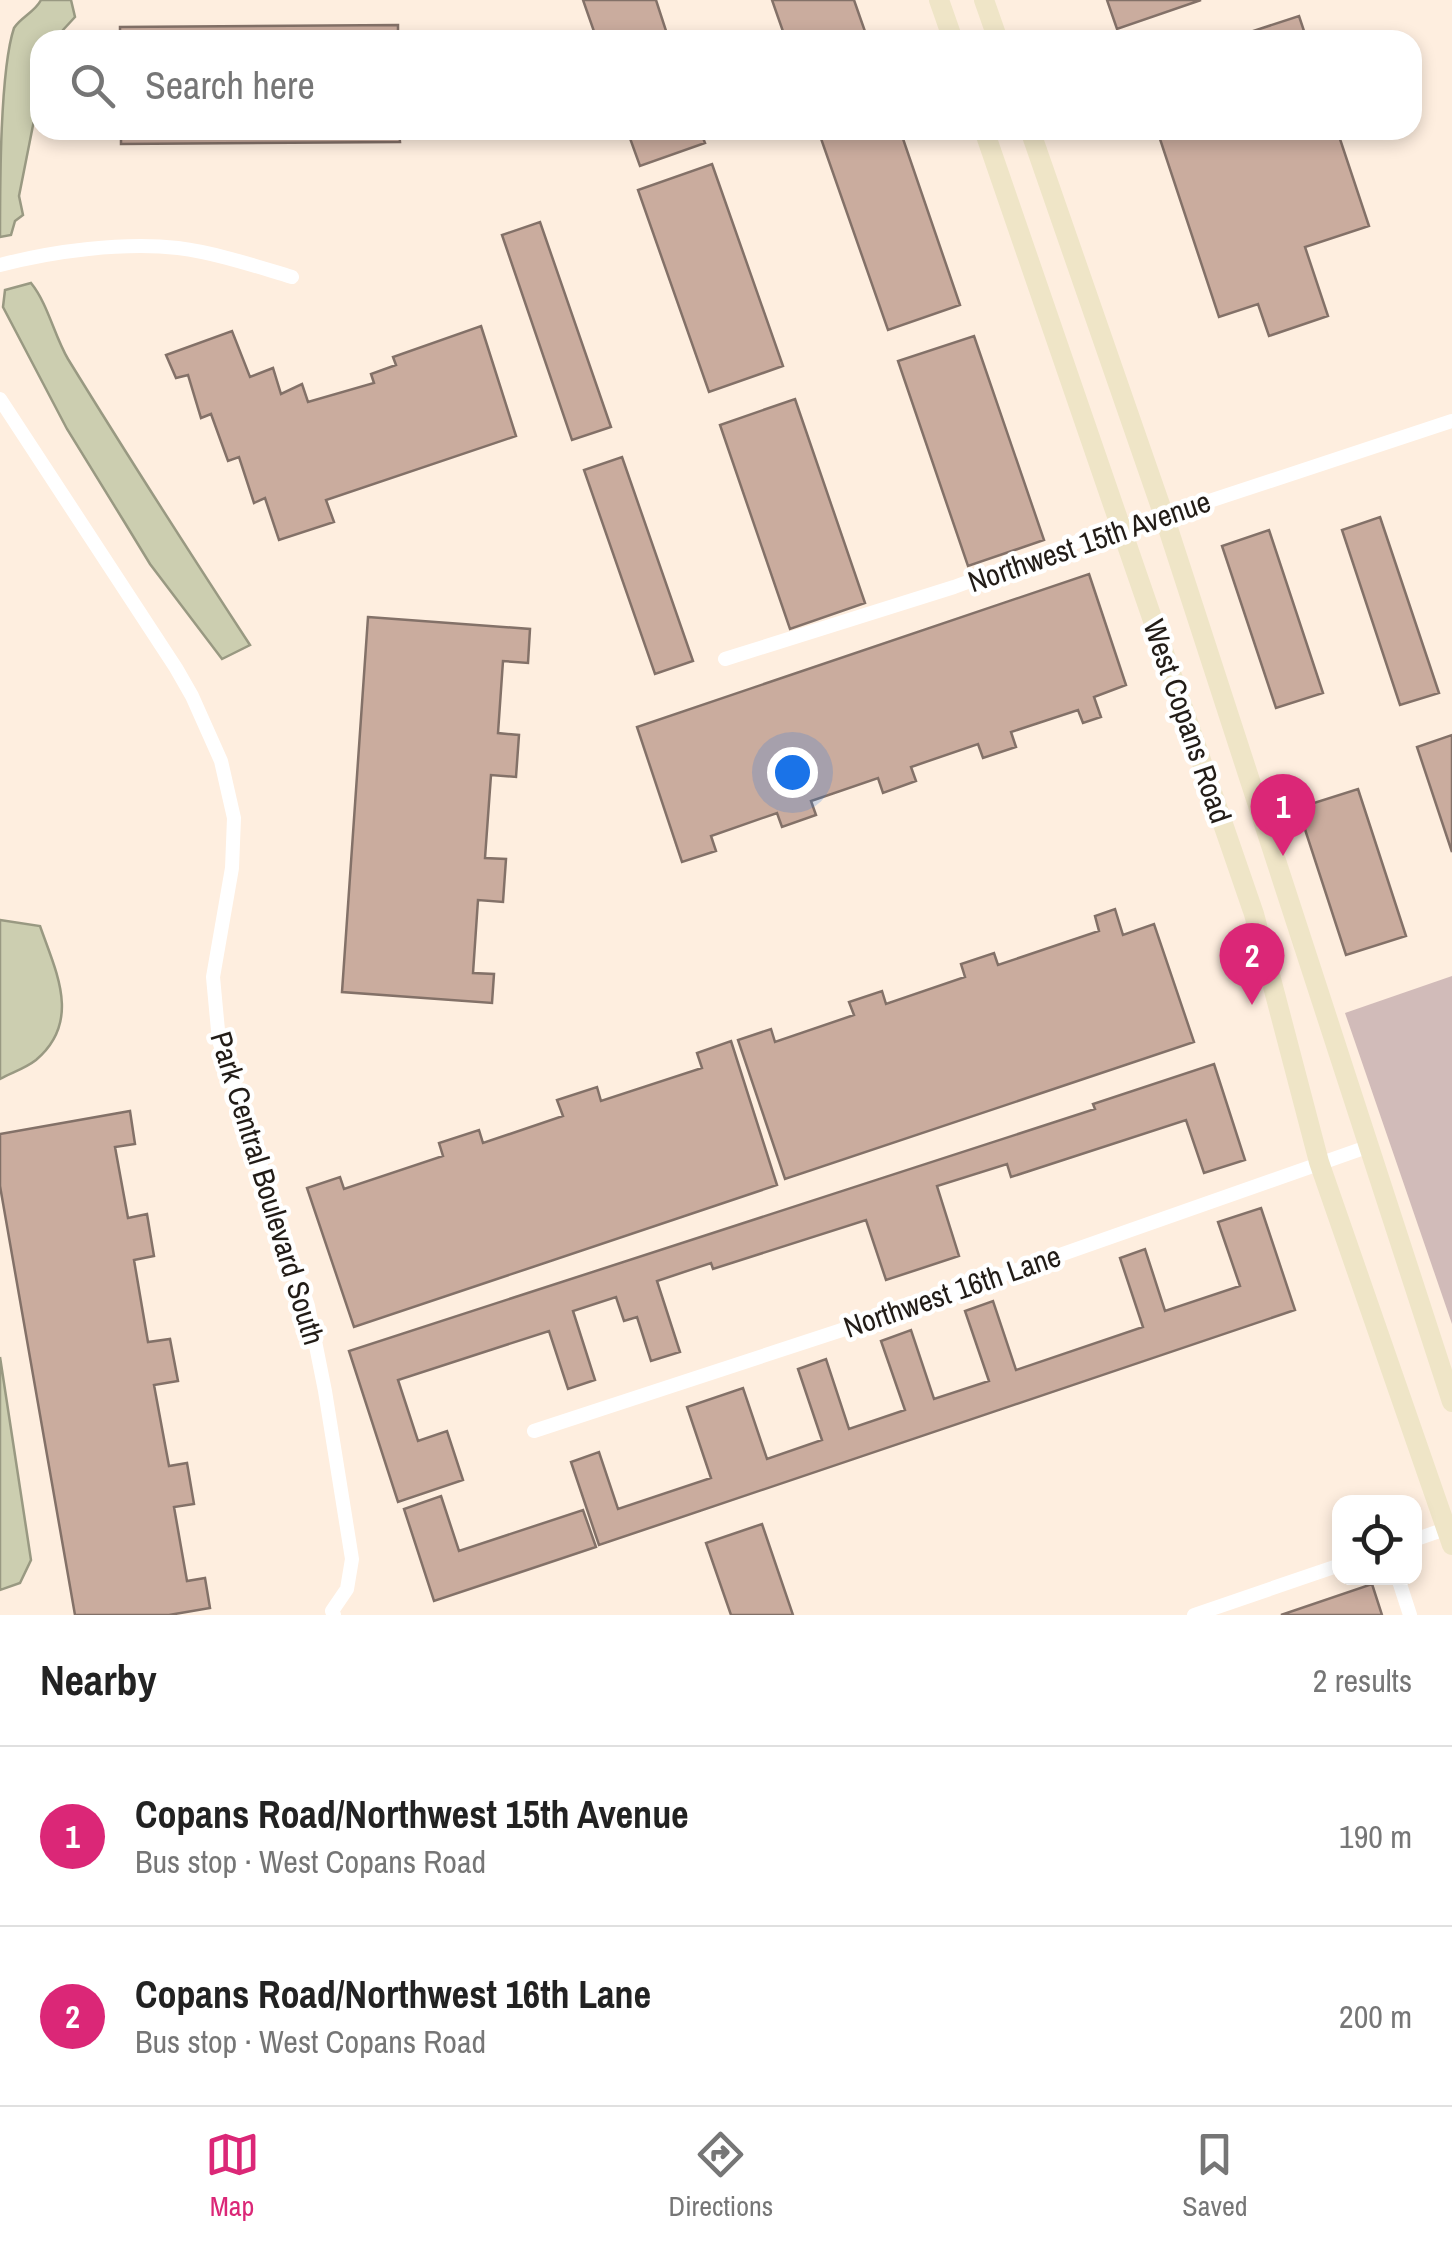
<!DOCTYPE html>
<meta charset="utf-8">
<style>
:root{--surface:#fff;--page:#f2f2f2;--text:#222;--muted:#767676;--line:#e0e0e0;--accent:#db2777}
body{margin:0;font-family:"Archivo Narrow",sans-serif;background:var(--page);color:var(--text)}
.controls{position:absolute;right:30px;bottom:30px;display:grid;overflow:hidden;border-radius:20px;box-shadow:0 5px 15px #0003}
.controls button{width:90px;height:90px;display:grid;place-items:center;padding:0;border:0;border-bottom:2px solid var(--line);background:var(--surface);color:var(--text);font:50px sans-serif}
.you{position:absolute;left:792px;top:772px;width:35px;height:35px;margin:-25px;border:8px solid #fff;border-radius:50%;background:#1a73e8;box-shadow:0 0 0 15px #1a73e833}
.badge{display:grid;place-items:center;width:65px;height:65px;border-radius:50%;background:var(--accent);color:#fff;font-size:32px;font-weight:700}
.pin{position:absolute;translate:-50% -82px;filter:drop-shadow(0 2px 5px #0008)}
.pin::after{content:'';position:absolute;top:52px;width:35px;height:30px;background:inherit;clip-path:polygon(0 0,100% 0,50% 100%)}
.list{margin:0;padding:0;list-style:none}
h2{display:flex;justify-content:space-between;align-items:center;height:130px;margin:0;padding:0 40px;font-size:42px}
h2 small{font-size:32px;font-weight:400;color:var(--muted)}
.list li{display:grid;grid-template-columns:65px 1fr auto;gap:30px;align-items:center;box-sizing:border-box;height:180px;padding:0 40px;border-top:2px solid var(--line)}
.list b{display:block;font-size:38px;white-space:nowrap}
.list p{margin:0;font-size:32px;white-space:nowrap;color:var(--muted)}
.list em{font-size:32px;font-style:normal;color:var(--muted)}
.icon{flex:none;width:55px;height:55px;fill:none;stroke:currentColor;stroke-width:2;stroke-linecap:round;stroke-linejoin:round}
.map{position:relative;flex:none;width:1452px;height:1615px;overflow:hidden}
.search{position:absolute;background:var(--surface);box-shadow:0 5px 15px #0003;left:30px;right:30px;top:30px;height:110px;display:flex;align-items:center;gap:25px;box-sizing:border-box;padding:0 35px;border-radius:30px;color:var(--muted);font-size:38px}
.sheet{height:490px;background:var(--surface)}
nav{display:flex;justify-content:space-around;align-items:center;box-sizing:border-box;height:140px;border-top:2px solid var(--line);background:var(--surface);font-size:28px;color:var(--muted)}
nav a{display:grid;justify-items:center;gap:5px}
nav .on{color:var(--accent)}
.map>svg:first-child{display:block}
.green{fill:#d1bbb9}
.water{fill:#ccceb0;stroke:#999982;stroke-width:2.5}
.building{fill:#caac9e;stroke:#837168;stroke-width:2.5}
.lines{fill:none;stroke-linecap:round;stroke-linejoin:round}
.street{stroke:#fff;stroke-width:14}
.secondary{stroke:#efe5c7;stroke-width:20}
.labels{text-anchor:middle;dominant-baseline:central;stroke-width:9;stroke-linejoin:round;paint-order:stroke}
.street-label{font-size:30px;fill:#221c17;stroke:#fff}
</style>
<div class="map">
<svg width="1452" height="1615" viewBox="0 0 1452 1615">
<rect width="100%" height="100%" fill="#feeedf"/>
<path class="green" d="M1452,976V1324L1345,1013Z"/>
<path class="water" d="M41,0H71L75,17L63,30L62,40H40V90L19,196L23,215L15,221L11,235L0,237C0,185 0,70 14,28C21,17 35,12 41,0Z
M31,283C48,304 54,335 68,359C127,455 188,550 250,645L222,659L150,564L125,523L67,429L3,307L5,290Z
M0,920L40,926C56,972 82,1021 36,1060C26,1068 11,1073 0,1079Z
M0,1357L31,1560L20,1583L0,1590Z"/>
<path class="building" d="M583,0H656L669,40H597Z
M772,0H854L868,40H786Z
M1107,0H1201L1117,29Z
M1299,16L1307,40H1226Z
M398,25V40H120V27Z
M121,130H399L400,142L121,144Z
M627,130H700L705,143L640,166Z
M818,130H900L960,305L888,330Z
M1157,130H1337L1369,226L1305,247L1328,316L1269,336L1258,304L1219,317Z
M712,164L783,366L709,392L638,190Z
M540,222L611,427L572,440L502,235Z
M481,326L516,436L326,500L334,522L279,540L265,498L254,503L239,457L228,461L211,414L201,418L188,375L176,378L166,355L232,331L250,377L273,368L281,394L302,384L308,402L374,383L371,374L396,365L393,357Z
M974,336L1044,540L968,566L898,361Z
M795,399L865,603L790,629L720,425Z
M622,457L693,661L655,674L584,470Z
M1380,517L1439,693L1400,705L1342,530Z
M1269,530L1323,693L1276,708L1222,546Z
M1089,574L1126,685L1094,697L1101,717L1083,723L1078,710L1011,732L1016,747L983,758L978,744L911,767L916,781L883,793L878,778L811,801L816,815L782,827L777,813L711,836L716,851L682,862L637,727Z
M368,617L530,629L528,663L503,661L498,733L519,735L516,777L491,775L485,858L506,859L503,902L478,900L473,973L494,974L492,1003L342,992Z
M1452,735V852L1417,747Z
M1358,789L1406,936L1346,955L1298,808Z
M1115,909L1123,935L1154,924L1194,1042L785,1179L738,1040L771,1029L775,1042L854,1015L849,1002L882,991L886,1004L965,977L961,964L994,953L998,965L1099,931L1095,916Z
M731,1041L777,1185L354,1327L307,1188L340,1177L344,1189L443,1156L439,1143L479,1130L483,1143L563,1116L557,1100L597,1087L601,1101L702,1068L697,1053Z
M1214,1064L1245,1160L1204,1173L1186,1120L1011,1177L1007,1164L937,1186L959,1256L886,1280L866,1220L713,1269L711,1263L657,1281L680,1352L651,1361L637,1317L624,1321L616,1297L573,1311L595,1380L568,1389L549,1331L398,1380L418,1441L447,1431L463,1480L398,1502L349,1351L1095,1109L1093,1104Z
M130,1111L135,1144L115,1147L128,1218L147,1214L154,1256L134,1260L148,1342L170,1339L178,1381L154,1385L169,1466L187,1463L194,1504L174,1507L187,1581L205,1578L210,1608L169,1615H75L0,1186V1134Z
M1261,1208L1295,1310L599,1545L571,1462L599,1452L618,1509L711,1478L687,1407L743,1388L767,1459L822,1440L798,1369L826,1359L849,1429L905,1410L881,1341L911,1330L934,1399L989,1381L965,1311L993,1301L1016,1370L1143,1327L1120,1258L1145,1249L1165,1311L1240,1286L1218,1222Z
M441,1496L459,1551L583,1510L596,1547L434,1601L404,1509Z
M762,1524L793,1615H731L706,1543Z
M1372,1584L1382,1615H1281Z"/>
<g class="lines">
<path class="street" d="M0,265C53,251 123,242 178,248C217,253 255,266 292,277
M0,399L176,668L192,696L221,761L234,818L232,868L213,977L219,1041L308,1306L325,1391L352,1559L347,1589L332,1611L334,1615
M725,659L954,587L1120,526L1164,516L1452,421
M534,1431L909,1308L1367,1147
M1414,1540L1451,1527
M1398,1578L1410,1615
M1194,1615L1340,1565"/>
<path class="secondary" d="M939,0L953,40
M984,0L998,40
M984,130L1254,914L1319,1162L1452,1545
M1030,130L1164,516L1452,1402"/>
</g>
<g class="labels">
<g class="street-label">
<text transform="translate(1089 541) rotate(-19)">Northwest 15th Avenue</text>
<text transform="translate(1188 721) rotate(71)">West Copans Road</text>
<text transform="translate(268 1188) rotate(73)">Park Central Boulevard South</text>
<text transform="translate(952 1291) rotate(-19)">Northwest 16th Lane</text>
</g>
</g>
</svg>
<div class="controls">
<button><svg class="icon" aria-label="locate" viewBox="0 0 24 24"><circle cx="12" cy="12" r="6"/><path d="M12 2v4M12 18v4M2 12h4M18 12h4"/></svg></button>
</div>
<div class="you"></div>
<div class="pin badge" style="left:1283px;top:856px">1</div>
<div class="pin badge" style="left:1252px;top:1005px">2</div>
<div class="search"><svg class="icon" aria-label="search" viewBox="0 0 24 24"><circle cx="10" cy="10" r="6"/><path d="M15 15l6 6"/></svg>Search here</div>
</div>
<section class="sheet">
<h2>Nearby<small>2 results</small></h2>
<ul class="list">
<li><span class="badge">1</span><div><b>Copans Road/Northwest 15th Avenue</b><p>Bus stop · West Copans Road</p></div><em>190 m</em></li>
<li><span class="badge">2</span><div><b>Copans Road/Northwest 16th Lane</b><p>Bus stop · West Copans Road</p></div><em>200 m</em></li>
</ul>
</section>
<nav>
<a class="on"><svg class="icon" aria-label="map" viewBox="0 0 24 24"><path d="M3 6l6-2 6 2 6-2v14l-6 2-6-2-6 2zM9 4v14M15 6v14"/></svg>Map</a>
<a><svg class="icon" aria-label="directions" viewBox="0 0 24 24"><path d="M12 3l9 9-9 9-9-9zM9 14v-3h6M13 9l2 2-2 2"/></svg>Directions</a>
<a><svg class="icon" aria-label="saved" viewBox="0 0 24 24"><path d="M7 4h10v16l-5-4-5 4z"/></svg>Saved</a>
</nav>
